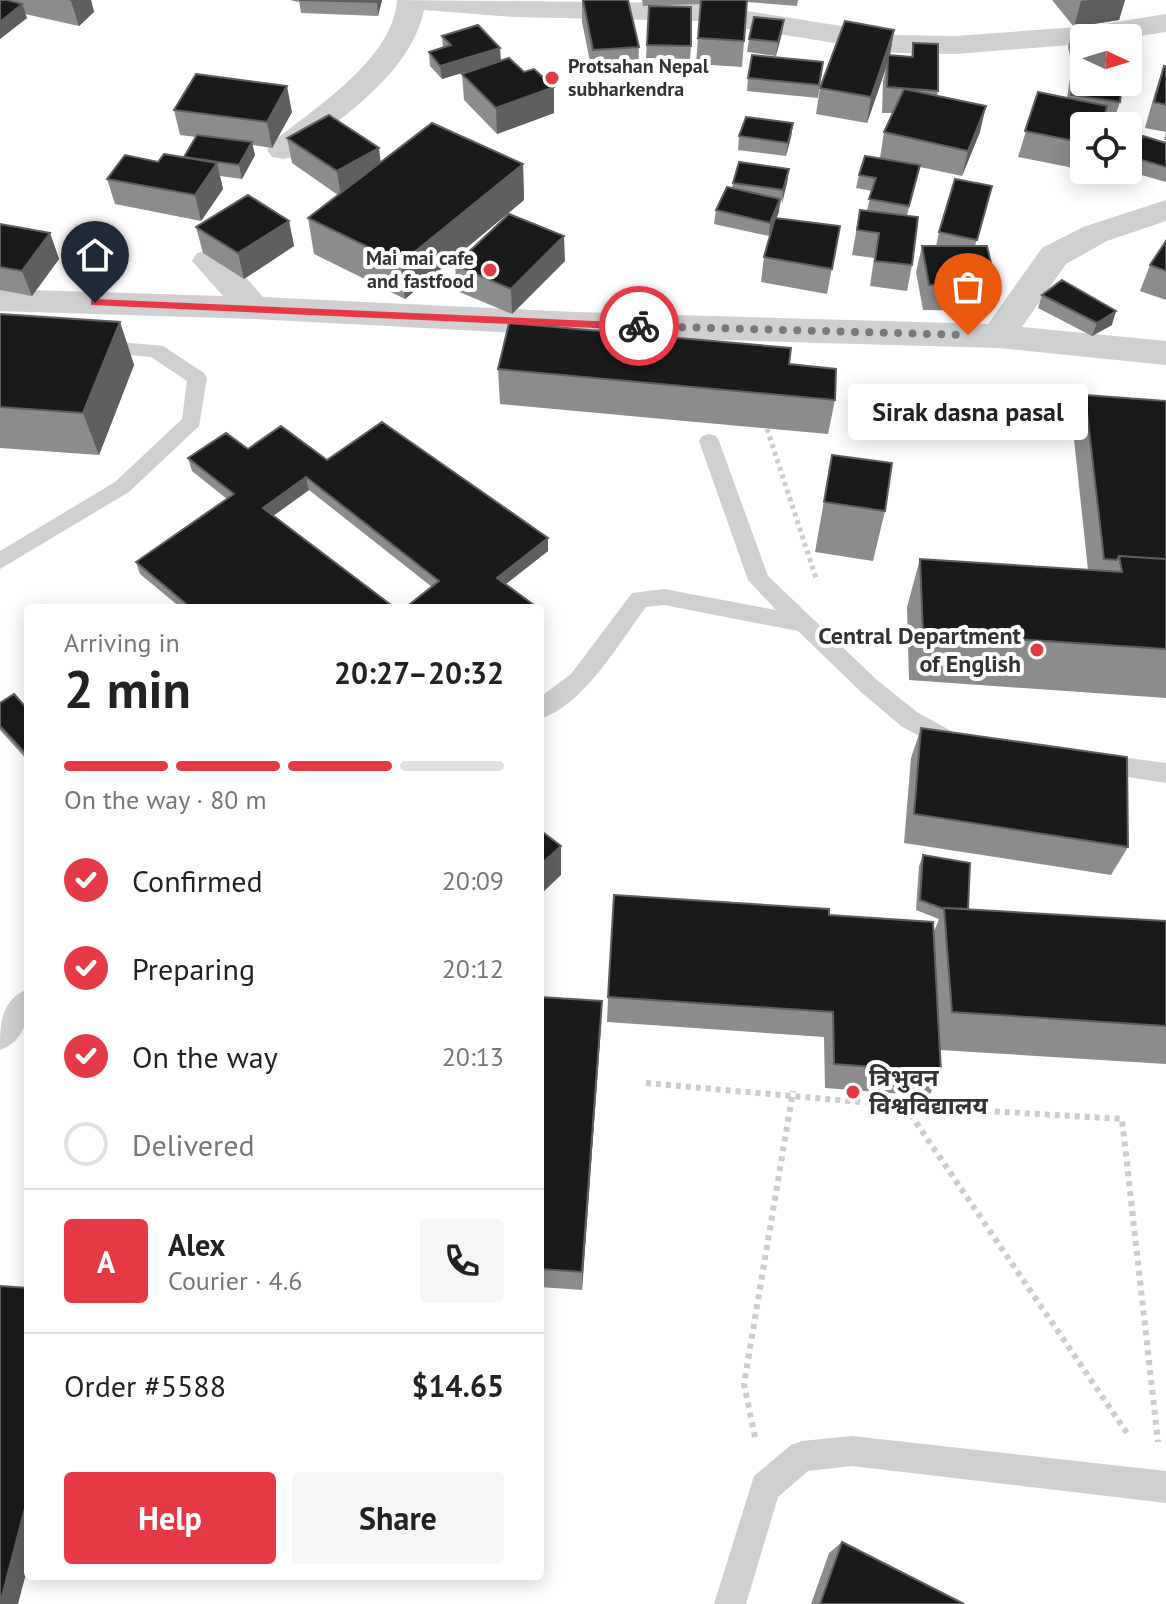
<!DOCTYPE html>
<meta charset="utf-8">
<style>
:root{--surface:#fff;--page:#f6f6f6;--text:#222;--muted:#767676;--line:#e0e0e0;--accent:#e63946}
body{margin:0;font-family:"PT Sans","Noto Sans Devanagari",sans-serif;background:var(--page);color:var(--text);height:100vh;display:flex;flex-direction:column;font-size:30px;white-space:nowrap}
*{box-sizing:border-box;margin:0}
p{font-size:26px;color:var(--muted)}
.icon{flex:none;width:44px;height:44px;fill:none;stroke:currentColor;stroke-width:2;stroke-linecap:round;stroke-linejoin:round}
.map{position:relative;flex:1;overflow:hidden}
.drawer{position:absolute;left:24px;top:604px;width:520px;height:976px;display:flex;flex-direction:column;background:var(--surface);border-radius:8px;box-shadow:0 4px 20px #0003}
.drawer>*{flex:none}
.needle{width:52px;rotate:94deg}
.controls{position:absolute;left:1070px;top:24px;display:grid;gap:16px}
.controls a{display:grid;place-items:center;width:72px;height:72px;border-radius:8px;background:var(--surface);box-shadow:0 4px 20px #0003;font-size:40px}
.pin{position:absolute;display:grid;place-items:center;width:68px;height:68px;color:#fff;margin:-82px -34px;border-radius:50% 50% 50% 0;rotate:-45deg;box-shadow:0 0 8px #0007}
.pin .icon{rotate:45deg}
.courier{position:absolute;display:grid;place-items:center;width:80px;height:80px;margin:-40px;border:6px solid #e63946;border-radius:50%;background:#fff;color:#222;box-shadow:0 2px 10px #0007}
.bubble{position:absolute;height:56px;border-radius:8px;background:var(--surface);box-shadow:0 4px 20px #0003;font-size:26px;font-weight:700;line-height:56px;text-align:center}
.summary em{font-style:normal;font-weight:700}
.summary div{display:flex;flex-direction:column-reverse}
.summary{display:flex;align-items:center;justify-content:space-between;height:136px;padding:0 40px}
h1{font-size:52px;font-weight:700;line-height:60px}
.bar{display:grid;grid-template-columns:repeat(4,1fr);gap:12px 8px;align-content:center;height:96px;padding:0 40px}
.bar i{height:10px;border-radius:6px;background:var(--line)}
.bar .on{background:var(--accent)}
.bar p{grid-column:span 4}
.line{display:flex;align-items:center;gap:20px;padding:0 40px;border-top:2px solid var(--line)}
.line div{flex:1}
.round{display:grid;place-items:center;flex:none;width:84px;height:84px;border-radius:8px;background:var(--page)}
ol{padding:0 40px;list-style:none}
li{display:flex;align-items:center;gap:24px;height:88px}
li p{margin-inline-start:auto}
li .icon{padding:8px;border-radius:50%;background:var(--accent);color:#fff;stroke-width:4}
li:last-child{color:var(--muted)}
li i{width:44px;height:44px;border:4px solid var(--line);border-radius:50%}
.cta{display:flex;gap:16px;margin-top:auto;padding:16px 40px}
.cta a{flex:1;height:92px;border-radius:8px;background:var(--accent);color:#fff;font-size:32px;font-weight:700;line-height:92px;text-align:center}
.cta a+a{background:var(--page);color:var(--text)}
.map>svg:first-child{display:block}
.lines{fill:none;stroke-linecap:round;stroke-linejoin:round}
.path-far1{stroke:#cdcdcd;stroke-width:5;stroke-dasharray:4 4;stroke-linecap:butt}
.path{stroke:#cdcdcd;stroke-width:6;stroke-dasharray:5 5;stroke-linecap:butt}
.service{fill:#d0d0d0;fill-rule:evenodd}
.minor{fill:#d0d0d0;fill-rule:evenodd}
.wall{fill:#8c8c8c}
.shaded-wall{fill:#5f5f5f}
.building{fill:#1a1a1a;stroke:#5f5f5f;stroke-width:2}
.route{fill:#e63946}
.done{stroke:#7a7a7a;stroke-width:8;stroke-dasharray:0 14.4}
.poi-dot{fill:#e63946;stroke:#fff;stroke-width:3}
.labels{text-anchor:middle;stroke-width:8;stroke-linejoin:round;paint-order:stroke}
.far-poi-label{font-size:20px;font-weight:bold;fill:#333;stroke:#fff;text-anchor:start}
.poi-label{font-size:24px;font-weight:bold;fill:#333;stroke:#fff;text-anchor:end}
</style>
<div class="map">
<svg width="1166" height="1604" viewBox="0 0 1166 1604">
<rect width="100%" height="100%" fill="#fff"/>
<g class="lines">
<path class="path-far1" d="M767 429 816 578"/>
<path class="path" d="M646 1083 905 1106 1129 1436
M905 1106 1122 1119 1158 1442
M755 1437 744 1384 793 1091"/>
<path class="service" d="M98 340 163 346 204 373 207 378 199 426 129 492 0 569V551L115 482 182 419 187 381 151 357 91 351 88 346Z
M709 434 716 436 719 441 768 576 877 680 917 712 962 737 966 744 962 751 954 754 946 751 901 726 861 692 798 631 664 605 646 607C619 643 584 705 540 719V697L571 674 632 593 664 589 776 610 748 580 699 441 702 436Z
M1097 754 1166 763V783L1089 771 1085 764 1089 757Z
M28 989C28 1014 28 1040 0 1050 0 1025 0 1000 28 989Z
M852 1436 1166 1471V1503L852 1466 808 1471 778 1497 746 1604H714L754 1476 791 1445 802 1441Z"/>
<path class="minor" d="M397 0 698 3 896 35 955 36 1092 26 1166 14V32L1127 38H1084V44L955 54 896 53 698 21 514 17 424 10C410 75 342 116 294 157L283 159 272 157 267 150 272 143C315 107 393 60 397 0Z
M1166 200V221L1107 241 1066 264 1022 327 1166 341V365L998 348 575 336 254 319 0 311V289L223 296 192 261 197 253C226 246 245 278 263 297L575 312 988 324 1042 248 1083 227Z"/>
</g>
<path class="wall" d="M0 0 13 2 12 0H91L94 12 79 26 25 14 27 18 0 39Z
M290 0H382L378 16 301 13 299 1 298 2Z
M582 0H628L639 47 638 73 593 76 582 22Z
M642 0H701V4L643 6Z
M701 0H798L797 6 747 2 742 67 696 64Z
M1052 0H1125L1119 20 1074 27Z
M649 6 691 46 690 59 646 58Z
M784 20 782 33 776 56 747 52 749 39Z
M894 30 890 55 911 57 913 43 938 91 937 96 980 132 962 176 920 167 907 215 912 265 907 291 870 286 874 258 852 255 860 210H867L872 191 856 188 859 175 880 158 884 132 893 113H882L883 81 886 68 867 123 816 114 820 88Z
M1072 34 1131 36 1136 60 1132 73H1128V38H1084V82H1122L1120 102 1112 126H1084V170L1018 157 1038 92 1067 98 1072 65 1068 47Z
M442 36 501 61 554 87V113L497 134 464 100 462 74 495 63 442 79 430 66 429 52 443 48Z
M823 62 818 98 747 91 748 78Z
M1164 66 1166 67V141L1164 140 1166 132 1145 128 1155 92Z
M174 110 292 112 272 148 252 145 255 155 242 179 220 176 223 189 201 221 115 204 107 179 158 162 184 157 196 137 180 135Z
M793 123 791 137 786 156 738 150 739 136Z
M287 138 381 163 523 164 524 200 405 299 314 254 308 218 338 195 292 163Z
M1166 143V182L1127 171 1128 170 1131 157Z
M789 169 787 183 776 218 840 226 827 294 761 282 764 257 774 224 769 236 714 224 716 210 732 188 733 183Z
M992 186 975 246 996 285 989 311 923 310 916 272 922 246H936L939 232Z
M289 221 294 246 244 279 203 253 196 227Z
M0 224 50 233 59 259 32 296 0 290Z
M1166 241V300L1140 291 1150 265Z
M565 261 512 314 457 291 455 265Z
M1042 295 1112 325 1092 336 1038 308Z
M0 314 120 322 134 365 99 455 0 448Z
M789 364 835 400 828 434 500 404 498 369Z
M1085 395 1166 401V698L909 680 907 607 920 559 1088 570 1073 430Z
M248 449 327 460 548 551 506 584 432 587 309 490 273 516 395 608H181L140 574 136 562 227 499 192 471 188 458Z
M832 455 885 511 873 561 815 552Z
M0 703 28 710V761L0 730Z
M921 728 1128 847 1111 875 904 843 911 758Z
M923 855 968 909 1166 1026V1064L940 1050 941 1072 929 1096 825 1088 824 1037 607 1022 608 997 829 915 933 934 939 919 916 910 919 866Z
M540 997 602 1001 601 1026 582 1290 540 1287Z
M842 1542 964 1604H811L829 1553Z"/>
<path class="shaded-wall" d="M68 0H91L94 12 79 26 71 1Z
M377 0H382L378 16 377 2Z
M1090 0H1125L1119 20 1074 27 1081 1Z
M22 4 27 18 0 39V22Z
M784 20 782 33 776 56 778 42Z
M894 30 890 55H888L886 68 867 123 871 97Z
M500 48 501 61 442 79 440 66Z
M287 86 292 112 272 148 267 122Z
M554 87V113L497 134 496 108Z
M986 106 980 132 962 176 968 151Z
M793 123 791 137 786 156 788 143Z
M252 142 255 155 242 179 239 165Z
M379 148 382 174 341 197 337 171Z
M217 163 223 189 201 221 195 195Z
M523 164 524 200 405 299 401 263Z
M789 169 787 183 782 204 783 190Z
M780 199 779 212 769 236 770 223Z
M289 221 294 246 244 279 238 253Z
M50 233 59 259 32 296 22 271Z
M564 236 565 261 512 314 511 289Z
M1116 311 1112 325 1092 336 1097 323Z
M120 322 134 365 99 455 83 413Z
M306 477 309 490 266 521 263 508Z
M548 538V551L498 590 497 578Z
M561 846V875L540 895V865Z
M602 1001 601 1026 582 1290V1272Z
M28 1496V1566L18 1604H0Z"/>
<path class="building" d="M0 0H7L22 4 0 22Z
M299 0H377V2Z
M583 0H628L639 47 593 50Z
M701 0H747L744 41 698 38Z
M649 6 691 7V46L647 45Z
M754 17 784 20 778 42 749 39Z
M845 21 894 30 871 97 820 88Z
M478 25 500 48 440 66 429 52 451 45 442 36Z
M1072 34 1131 36 1136 60H1128V38H1084V47L1078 46 1076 52Z
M913 43 938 44V91L887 87 888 55 913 57Z
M1078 46 1084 47V82H1122L1120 102 1071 95Z
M752 55 823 62 819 85 748 78Z
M509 58 524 72 534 69 554 87 496 108 462 74Z
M1164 66 1166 67V105L1154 102Z
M196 74 287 86 267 122 174 110Z
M904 89 986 106 968 151 884 132Z
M1038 92 1107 106 1102 126H1084V143L1025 131Z
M329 115 379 148 337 171 287 138Z
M746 117 793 123 788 143 739 136Z
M432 123 523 164 401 263 308 218Z
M197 135 252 142 239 165 184 157Z
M1143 136 1166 143V167L1131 157Z
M164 154 217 163 195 195 107 179 125 155 158 162Z
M865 156 920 165 909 206 869 199 876 178 859 175Z
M739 162 789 169 783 190 733 183Z
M955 179 992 186 977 240 939 232Z
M727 187 780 199 770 223 716 210Z
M248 195 289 221 238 253 196 227Z
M860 210 918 217 912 265 875 261 879 233 857 230Z
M509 214 564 236 511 289 455 265Z
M775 218 840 226 832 269 764 257Z
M0 224 50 233 22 271 0 267Z
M1166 241V271L1150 265Z
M922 246H987L996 285H929Z
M1062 280 1116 311 1097 323 1042 295Z
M0 314 120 322 83 413 0 407Z
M509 323 791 348 789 364 836 369 835 400 498 369Z
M1085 395 1166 401V559L1119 556 1117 560 1104 559Z
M382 422 548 538 497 578 538 608H405L439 581 306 477 263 508 395 608H191L136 562 234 494 188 458 226 433 248 449 281 426 327 460Z
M832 455 892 463 885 511 824 502Z
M1119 556 1166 559V649L923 633 920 559 1122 572Z
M14 694 28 710V756L0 726V703Z
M921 728 1127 757 1128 847 914 814Z
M540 830 561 846 540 865Z
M923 855 970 863 968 909 944 908V909L920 900Z
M614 895 829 909V915L933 922 941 1072 834 1064 833 1012 608 997Z
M944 908 1166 921V1026L952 1012Z
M540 997 602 1001 582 1272 540 1269Z
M0 1286 28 1288V1496L0 1604Z
M842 1542 964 1604H820Z"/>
<path class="route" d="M95 299 639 323 645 326 639 330 91 305V300Z"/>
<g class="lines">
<path class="done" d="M639 326 968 335"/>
</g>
<g class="poi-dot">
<circle cx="552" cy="78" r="8"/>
<circle cx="490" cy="270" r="8"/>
<circle cx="1037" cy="650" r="8"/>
<circle cx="853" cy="1092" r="8"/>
</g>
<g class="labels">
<g class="far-poi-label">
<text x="568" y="73">Protsahan Nepal<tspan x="568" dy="23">subharkendra</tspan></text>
<text x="474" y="265" text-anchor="end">Mai mai cafe<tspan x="474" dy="23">and fastfood</tspan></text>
</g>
<g class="poi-label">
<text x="1021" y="644">Central Department<tspan x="1021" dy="28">of English</tspan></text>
<text x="869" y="1086" text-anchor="start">त्रिभुवन<tspan x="869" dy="28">विश्वविद्यालय</tspan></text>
</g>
</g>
</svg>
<div class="controls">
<a><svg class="needle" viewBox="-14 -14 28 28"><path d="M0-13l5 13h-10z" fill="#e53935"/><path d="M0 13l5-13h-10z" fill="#767676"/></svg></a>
<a><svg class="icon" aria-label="locate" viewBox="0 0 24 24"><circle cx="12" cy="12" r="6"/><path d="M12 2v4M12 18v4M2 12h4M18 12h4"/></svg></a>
</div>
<div class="pin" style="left:968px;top:335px;background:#ea580c"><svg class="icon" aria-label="bag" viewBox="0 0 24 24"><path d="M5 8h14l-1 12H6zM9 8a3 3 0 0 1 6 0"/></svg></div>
<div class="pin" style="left:95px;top:303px;background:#1f2937"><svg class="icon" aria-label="home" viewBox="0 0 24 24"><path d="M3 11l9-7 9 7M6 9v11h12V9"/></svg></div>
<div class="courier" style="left:639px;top:326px"><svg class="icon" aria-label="bike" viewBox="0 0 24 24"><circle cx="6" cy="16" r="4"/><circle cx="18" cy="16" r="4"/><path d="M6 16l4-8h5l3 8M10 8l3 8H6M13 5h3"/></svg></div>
<div class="bubble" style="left:848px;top:384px;width:240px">Sirak dasna pasal</div>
<section class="drawer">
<div class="summary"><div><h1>2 min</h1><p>Arriving in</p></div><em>20:27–20:32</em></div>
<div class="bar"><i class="on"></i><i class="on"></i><i class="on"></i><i></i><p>On the way · 80 m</p></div>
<ol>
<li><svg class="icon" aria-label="check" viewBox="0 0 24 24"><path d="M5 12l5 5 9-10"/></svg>Confirmed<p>20:09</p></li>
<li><svg class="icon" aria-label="check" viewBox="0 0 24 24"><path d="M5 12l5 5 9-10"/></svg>Preparing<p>20:12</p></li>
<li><svg class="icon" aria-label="check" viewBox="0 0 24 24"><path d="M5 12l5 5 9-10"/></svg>On the way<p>20:13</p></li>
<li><i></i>Delivered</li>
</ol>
<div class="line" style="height:144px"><b class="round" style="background:var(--accent);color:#fff">A</b><div><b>Alex</b><p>Courier · 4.6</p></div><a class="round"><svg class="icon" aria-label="phone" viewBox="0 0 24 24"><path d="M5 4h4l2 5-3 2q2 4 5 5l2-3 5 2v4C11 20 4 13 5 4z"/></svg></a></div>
<div class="line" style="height:104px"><div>Order #5588</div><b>$14.65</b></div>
<div class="cta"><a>Help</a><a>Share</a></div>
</section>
</div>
